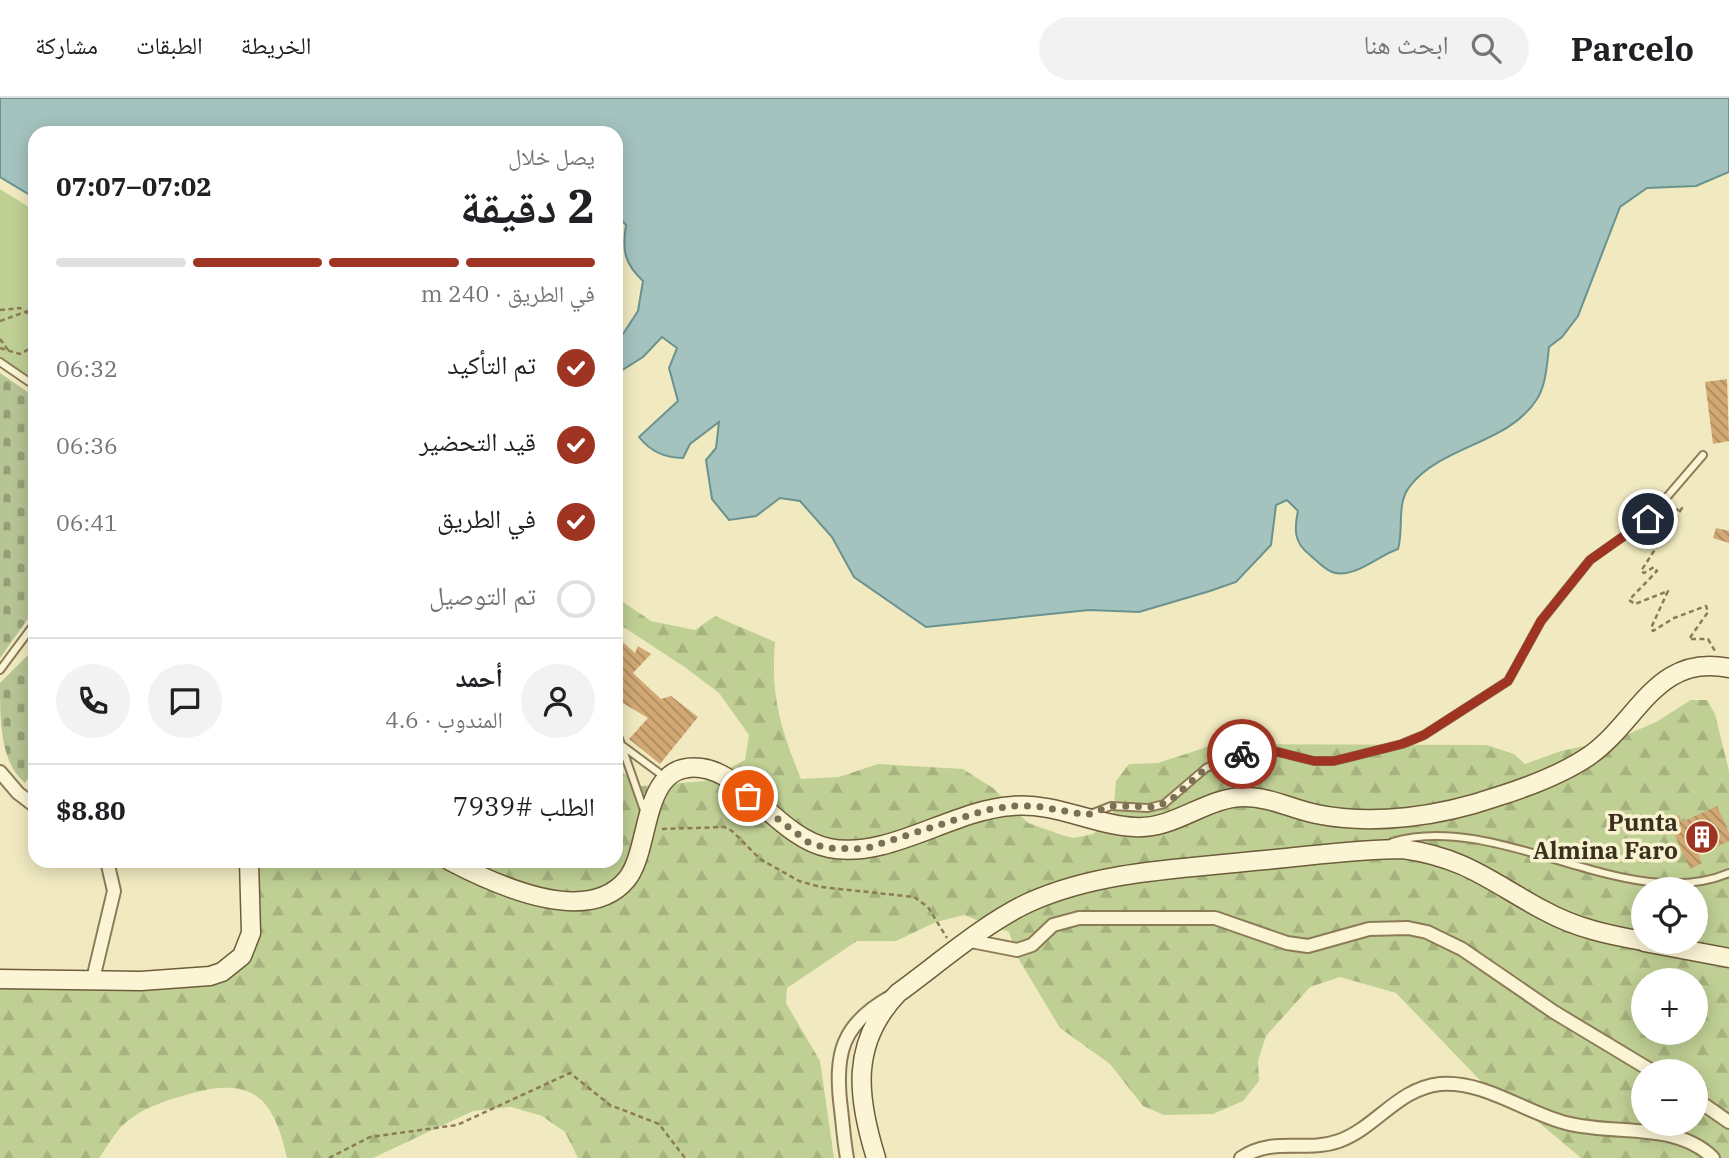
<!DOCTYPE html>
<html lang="ar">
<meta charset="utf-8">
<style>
:root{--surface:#fff;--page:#f2f2f2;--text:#202124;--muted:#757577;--line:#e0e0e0;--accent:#9f3423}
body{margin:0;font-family:"IBM Plex Serif","Noto Naskh Arabic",serif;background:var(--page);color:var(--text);direction:rtl;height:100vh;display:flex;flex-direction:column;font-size:26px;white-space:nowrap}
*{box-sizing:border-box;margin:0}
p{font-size:23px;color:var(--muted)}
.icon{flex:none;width:38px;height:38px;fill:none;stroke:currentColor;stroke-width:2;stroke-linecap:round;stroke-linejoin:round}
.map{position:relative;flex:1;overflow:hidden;direction:ltr}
.details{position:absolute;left:28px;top:28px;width:595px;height:742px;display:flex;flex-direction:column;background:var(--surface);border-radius:21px;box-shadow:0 4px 18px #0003;direction:rtl}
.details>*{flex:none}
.controls{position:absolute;left:1631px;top:779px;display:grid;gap:14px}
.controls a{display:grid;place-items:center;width:77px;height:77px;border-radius:50%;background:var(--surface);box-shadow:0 4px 18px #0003;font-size:35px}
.pin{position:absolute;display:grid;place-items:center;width:60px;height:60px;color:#fff;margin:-30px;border:4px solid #fff;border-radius:50%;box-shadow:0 2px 7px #0007}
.courier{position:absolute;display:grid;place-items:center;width:70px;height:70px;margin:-35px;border:5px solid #9f3423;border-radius:50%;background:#fff;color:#222;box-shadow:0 2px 9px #0007}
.headline em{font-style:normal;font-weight:700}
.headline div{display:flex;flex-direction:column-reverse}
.headline{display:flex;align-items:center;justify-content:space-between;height:119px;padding:0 28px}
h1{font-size:46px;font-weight:700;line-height:52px}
.bar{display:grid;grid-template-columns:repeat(4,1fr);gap:10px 7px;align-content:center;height:84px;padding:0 28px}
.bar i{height:9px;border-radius:5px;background:var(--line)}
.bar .current{background:var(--accent)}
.bar p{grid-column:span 4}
.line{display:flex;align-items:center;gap:18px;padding:0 28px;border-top:2px solid var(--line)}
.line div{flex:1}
.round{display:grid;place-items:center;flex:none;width:74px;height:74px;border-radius:37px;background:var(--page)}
ol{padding:0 28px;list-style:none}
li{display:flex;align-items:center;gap:21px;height:77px}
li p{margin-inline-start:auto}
li .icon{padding:7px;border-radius:50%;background:var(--accent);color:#fff;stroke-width:4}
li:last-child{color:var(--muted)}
li i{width:38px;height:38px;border:4px solid var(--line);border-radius:50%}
header{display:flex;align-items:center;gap:42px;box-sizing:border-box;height:98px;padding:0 35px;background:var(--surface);border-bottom:2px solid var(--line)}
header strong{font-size:33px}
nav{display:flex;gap:38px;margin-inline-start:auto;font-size:24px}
.search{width:490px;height:63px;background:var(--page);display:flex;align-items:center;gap:18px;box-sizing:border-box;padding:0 24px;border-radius:38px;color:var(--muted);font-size:26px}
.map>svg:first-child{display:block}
.forest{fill:url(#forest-firs);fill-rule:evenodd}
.cemetery{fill:url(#cemetery-stones)}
.park{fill:#c0d094}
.water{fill:#a4c3bf;stroke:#6a928e;stroke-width:2}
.building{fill:url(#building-back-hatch)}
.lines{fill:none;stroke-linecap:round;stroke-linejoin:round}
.service-casing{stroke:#8c7b57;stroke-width:10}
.minor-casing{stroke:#8c7b57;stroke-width:16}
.secondary-casing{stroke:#6e5c3a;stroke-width:21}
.path{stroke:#8c7b57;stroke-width:2.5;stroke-dasharray:5 3.5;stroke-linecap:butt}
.service{stroke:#fbf5d5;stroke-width:6}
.minor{stroke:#fbf5d5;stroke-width:12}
.secondary{stroke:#fbf5d5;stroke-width:18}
.done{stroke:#7b7056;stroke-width:7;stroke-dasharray:0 12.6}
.route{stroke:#9f3423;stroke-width:9}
.labels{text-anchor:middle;stroke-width:7;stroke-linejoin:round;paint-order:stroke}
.poi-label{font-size:24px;font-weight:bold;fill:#3b2f1d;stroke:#f8f2d1;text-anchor:end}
</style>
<header>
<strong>Parcelo</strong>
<div class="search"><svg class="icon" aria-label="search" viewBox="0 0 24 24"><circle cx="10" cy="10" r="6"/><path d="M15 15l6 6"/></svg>ابحث هنا</div>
<nav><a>الخريطة</a><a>الطبقات</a><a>مشاركة</a></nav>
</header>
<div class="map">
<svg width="1729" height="1060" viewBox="0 0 1729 1060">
<defs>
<pattern id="forest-firs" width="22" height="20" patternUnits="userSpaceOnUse" patternTransform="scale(1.75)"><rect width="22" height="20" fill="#c0d094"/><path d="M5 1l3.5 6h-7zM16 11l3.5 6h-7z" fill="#a6b37f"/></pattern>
<pattern id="cemetery-stones" width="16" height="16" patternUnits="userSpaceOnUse" patternTransform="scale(1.75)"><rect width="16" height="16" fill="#b7c494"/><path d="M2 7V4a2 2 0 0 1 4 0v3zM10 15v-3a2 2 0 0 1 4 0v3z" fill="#96a078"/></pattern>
<pattern id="building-back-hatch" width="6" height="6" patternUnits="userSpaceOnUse" patternTransform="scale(1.75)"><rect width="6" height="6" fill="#d2a974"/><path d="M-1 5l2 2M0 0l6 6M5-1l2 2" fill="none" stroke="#ac8a5f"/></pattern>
</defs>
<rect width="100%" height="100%" fill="#f1eac1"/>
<path class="forest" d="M623 504 651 523 695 532 715 518 775 544C770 597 781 632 801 681L839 679 878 666 963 671 993 690 1028 725 1062 737 1073 740 1093 736 1113 719 1116 683 1129 666 1158 665 1216 646 1487 647 1514 656 1525 666 1561 653 1617 641 1656 624 1691 602H1707L1715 616 1729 673V1060H1581L1537 1023 1501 1004 1396 895 1340 879 1310 889 1266 938 1258 963 1259 983 1243 1003 1213 1016 1164 1017 1143 1008 1110 966 1060 930 1018 860 1009 834 964 817 936 824 896 843H857L787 890 786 905 820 963 834 1060H578L565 1034 542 1018 511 1009 473 1013 373 1060H287C272 990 245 978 179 999 158 1005 137 1013 121 1029 113 1038 106 1050 99 1060H0V886L200 880 252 854 260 831 256 763H616V670L641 688 705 683 745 662 749 637 719 595 686 570 619 526ZM1643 791H1696V844H1643ZM1643 882H1696V934H1643ZM1643 973H1696V1026H1643Z"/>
<path class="cemetery" d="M0 275 35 299V511L0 560Z
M35 550V669L25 685C0 665 0 620 0 585Z"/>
<path class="park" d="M0 91 35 113V284L7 264 0 262Z"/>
<path class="water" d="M0 0H1729V74L1696 88 1647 90 1620 109 1578 218 1562 239 1549 249C1547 266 1546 287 1537 301 1509 346 1442 347 1410 388 1396 405 1404 431 1398 451 1379 457 1353 482 1332 474 1324 471 1317 463 1310 457 1294 445 1294 432 1298 413L1287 402 1276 407 1271 447 1236 484 1210 493 1139 514 1089 512 926 529 854 479 832 439 800 403 780 400 756 418 729 422 712 401 706 362 716 350 719 324 690 346 683 360C666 360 650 353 639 339L678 303 669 270 677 250 662 239 643 259 616 276 621 239 638 213 643 183C624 165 622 152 626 127L616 116V35H35V100L0 79Z"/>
<path class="building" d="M1727 281 1729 343 1713 346 1705 284Z
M1716 430 1729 433V445L1713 440Z
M616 538 635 555 638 548 651 556 633 575 661 601 671 598 698 619 660 666 629 641 648 620 616 601V572L622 564 616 559Z
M1717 708 1729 735V743L1699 757 1702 765 1690 771 1668 722 1679 717 1682 724Z"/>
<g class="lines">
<g class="service-casing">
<path id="service" d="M0 264 35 288
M0 572 35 525
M616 632 645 715
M616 643 666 680
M1088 717 1111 708 1148 710 1164 706 1206 670 1243 655 1274 653 1314 663H1334L1402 646 1424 637 1508 583 1541 523 1590 462 1648 421 1703 357
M1392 744C1499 712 1628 818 1729 775"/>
</g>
<g class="minor-casing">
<path id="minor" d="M0 674 18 695 35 708
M971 843 1017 852 1032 847 1053 827 1079 820H1215L1287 845 1308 848 1369 831 1408 830 1427 834 1462 851 1554 914 1652 973
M93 881 114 793 107 763
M1696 1001 1729 1024
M847 1060C844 1044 843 1028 841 1011 834 956 841 926 892 898
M1241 1060C1273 1038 1305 1055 1339 1043 1377 1029 1397 991 1440 986 1483 982 1526 1015 1566 1025 1615 1038 1676 1023 1713 1060"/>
</g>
<g class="secondary-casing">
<path id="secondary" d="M450 763C494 786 587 830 627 781 652 750 640 662 701 670 745 675 779 740 829 750 888 762 952 712 1012 708 1055 704 1093 727 1134 729 1175 732 1205 699 1245 699 1270 699 1292 711 1316 716 1374 728 1441 718 1496 699 1528 689 1561 677 1589 658 1639 623 1656 555 1729 570
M1644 844 1729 860
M0 881 141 883 210 878 222 874 242 858 251 835 249 763
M876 1060C857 999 850 945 898 895 938 866 986 824 1030 804 1099 773 1180 771 1254 763 1304 759 1354 751 1403 751 1467 760 1492 785 1545 813 1576 830 1609 837 1643 843"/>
</g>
<path class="path" d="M0 212 20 210 35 220
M0 223 28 213
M0 241 8 252
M0 250 20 256 35 248
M1666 416 1682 410 1641 473 1644 475 1654 469 1657 473 1629 502 1635 506 1668 493 1651 530 1653 533 1674 520 1706 508 1708 514 1689 541H1708L1715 553
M662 731 724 729 732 733 760 761 799 783 821 789 914 799 928 809 947 840
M329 1060 370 1039 457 1027 570 975 610 1007 659 1026 685 1060"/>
<use href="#service" class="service"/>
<use href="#minor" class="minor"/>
<use href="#secondary" class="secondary"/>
</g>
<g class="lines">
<path class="done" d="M748 698 808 744 826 750 864 751 986 712 1011 708H1036L1087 717 1111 708 1156 709 1171 702 1206 670 1242 656"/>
<path class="route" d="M1242 656 1274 653 1314 663H1334L1402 646 1424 637 1508 583 1541 523 1590 462 1648 421"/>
</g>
<defs>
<g id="building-disc" transform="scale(1.75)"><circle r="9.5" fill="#9f3423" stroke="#f8f2d1"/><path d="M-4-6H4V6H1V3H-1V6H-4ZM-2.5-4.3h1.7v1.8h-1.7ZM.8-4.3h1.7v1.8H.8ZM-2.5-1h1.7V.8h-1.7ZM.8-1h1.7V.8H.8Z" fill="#fff"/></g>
</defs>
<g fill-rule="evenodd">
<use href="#building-disc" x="1702" y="739"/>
</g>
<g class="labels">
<g class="poi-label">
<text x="1678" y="733">Punta<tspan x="1678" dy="28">Almina Faro</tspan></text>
</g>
</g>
</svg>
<div class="controls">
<a><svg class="icon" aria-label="locate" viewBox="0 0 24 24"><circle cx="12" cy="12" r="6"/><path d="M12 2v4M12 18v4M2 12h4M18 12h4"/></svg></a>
<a>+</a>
<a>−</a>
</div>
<div class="pin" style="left:748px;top:698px;background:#ea580c"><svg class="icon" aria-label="bag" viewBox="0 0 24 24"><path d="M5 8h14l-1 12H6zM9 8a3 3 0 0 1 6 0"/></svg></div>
<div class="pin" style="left:1648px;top:421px;background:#1f2937"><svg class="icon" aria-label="home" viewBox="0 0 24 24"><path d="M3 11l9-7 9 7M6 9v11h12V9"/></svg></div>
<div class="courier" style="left:1242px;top:656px"><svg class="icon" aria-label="bike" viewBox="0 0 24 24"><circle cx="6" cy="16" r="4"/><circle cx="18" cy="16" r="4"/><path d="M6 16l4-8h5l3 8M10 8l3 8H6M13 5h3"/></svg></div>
<section class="details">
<div class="headline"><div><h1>2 دقيقة</h1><p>يصل خلال</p></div><em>07:02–07:07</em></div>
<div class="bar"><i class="current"></i><i class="current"></i><i class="current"></i><i></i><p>في الطريق · 240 m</p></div>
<ol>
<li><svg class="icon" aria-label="check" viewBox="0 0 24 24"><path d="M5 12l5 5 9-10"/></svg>تم التأكيد<p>06:32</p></li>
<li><svg class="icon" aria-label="check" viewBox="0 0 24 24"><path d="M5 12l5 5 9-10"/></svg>قيد التحضير<p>06:36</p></li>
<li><svg class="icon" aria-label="check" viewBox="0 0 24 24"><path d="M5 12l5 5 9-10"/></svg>في الطريق<p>06:41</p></li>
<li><i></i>تم التوصيل</li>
</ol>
<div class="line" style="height:126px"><a class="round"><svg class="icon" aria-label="person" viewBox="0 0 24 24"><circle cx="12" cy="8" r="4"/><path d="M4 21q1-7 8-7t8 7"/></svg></a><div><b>أحمد</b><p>المندوب · 4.6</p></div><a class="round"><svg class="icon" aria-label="chat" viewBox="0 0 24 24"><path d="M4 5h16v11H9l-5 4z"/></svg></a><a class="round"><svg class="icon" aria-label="phone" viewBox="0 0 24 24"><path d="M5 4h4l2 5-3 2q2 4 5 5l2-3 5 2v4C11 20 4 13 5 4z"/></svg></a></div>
<div class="line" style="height:91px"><div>الطلب #7939</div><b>$8.80</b></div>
</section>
</div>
